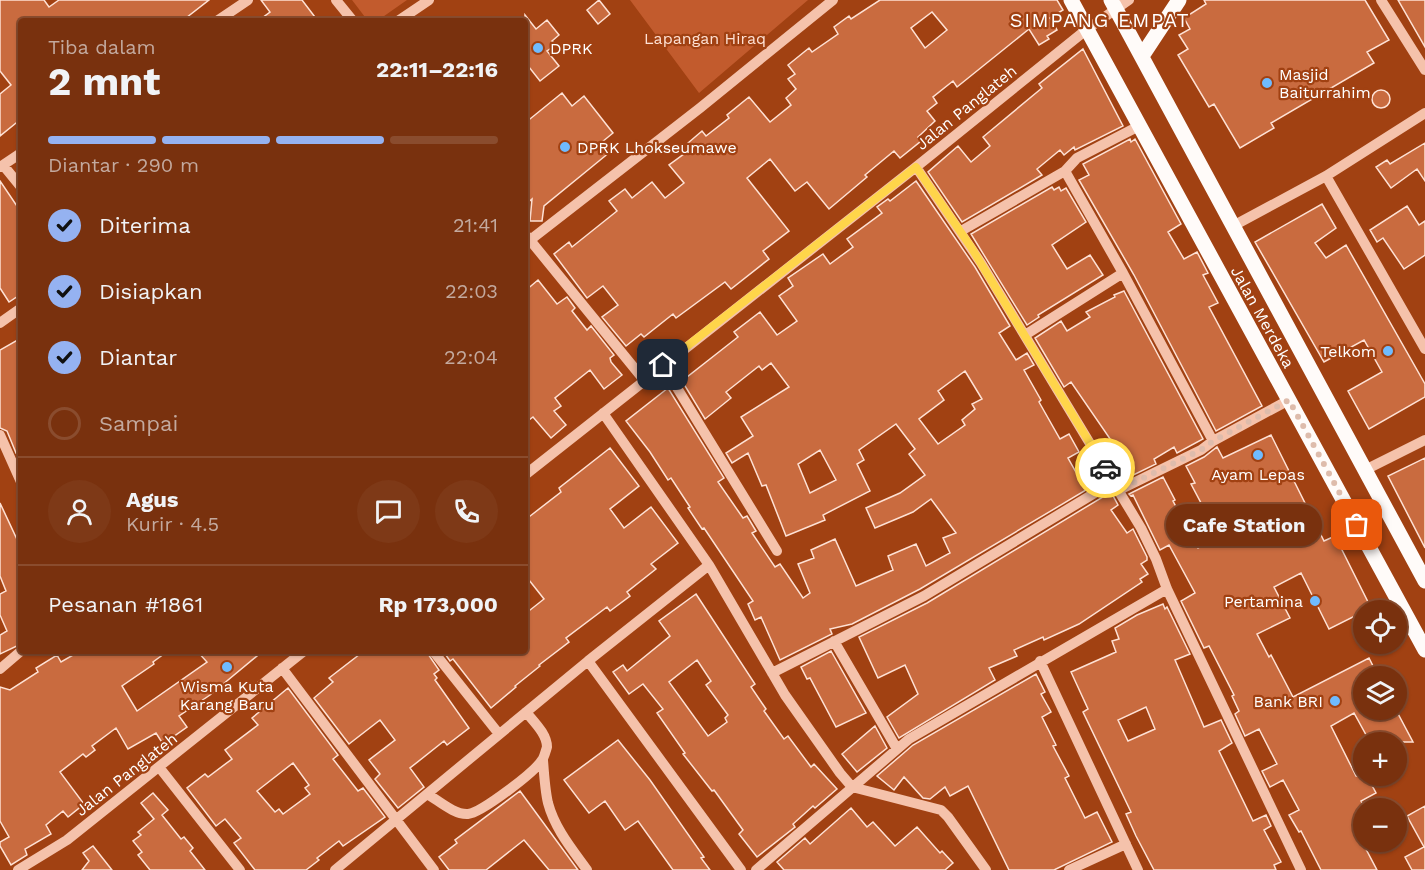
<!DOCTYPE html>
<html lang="id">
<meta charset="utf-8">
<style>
:root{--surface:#79310e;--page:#7e3917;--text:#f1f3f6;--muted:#c3a99e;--line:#8a4c2e;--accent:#95b2f1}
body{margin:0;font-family:"Work Sans",sans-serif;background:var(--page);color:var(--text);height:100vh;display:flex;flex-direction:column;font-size:22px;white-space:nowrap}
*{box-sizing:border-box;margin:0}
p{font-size:20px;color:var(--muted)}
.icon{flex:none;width:33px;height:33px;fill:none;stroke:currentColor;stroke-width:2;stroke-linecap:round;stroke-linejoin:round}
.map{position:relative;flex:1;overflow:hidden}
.side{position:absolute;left:18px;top:18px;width:510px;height:636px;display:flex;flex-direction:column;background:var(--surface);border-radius:6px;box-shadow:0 2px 4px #0004,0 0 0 2px var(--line)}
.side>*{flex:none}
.controls{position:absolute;left:1353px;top:600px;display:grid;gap:12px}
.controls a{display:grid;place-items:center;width:54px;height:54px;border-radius:50%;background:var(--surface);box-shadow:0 2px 4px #0004,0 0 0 2px var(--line);font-size:30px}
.pin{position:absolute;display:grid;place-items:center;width:51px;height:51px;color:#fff;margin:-26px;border-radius:12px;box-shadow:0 3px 9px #0006}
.courier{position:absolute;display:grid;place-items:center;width:60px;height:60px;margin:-30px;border:4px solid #ffd54a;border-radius:50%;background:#fff;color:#222;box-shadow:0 2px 8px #0007}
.bubble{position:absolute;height:42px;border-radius:21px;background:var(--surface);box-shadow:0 2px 4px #0004,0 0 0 2px var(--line);font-size:20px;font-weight:700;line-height:42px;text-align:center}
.headline em{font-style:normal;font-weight:700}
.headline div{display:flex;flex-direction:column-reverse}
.headline{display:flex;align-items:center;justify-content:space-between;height:102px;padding:0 30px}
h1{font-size:39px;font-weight:700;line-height:45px}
.bar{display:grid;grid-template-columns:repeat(4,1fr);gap:9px 6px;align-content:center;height:72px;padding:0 30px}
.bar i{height:8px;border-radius:4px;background:var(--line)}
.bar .selected{background:var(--accent)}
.bar p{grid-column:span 4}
.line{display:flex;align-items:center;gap:15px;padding:0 30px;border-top:2px solid var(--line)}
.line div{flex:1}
.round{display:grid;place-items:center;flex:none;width:63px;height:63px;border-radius:32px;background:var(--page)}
ol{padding:0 30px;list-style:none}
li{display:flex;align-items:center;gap:18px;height:66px}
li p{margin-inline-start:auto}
li .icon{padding:6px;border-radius:50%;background:var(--accent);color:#111;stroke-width:4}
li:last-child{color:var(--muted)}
li i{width:33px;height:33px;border:3px solid var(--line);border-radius:50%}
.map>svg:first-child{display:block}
.green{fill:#c25b2d}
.building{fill:#c96b3f;stroke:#fee1d4;stroke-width:1.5;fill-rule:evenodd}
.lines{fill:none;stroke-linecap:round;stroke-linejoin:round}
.minor{stroke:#f5c2ab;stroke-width:10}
.major{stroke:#fffbf9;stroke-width:15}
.done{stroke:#debcac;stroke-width:6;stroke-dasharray:0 10.8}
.route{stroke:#ffd54a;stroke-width:8}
.poi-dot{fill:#6fbbff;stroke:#a14112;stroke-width:2}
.labels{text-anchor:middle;stroke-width:4.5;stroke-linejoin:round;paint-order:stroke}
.park-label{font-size:16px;fill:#fee1d4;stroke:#a14112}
.poi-label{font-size:16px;fill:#fff;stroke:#a14112;text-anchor:start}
.street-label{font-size:16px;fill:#fff;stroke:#a14112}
.quarter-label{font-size:20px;letter-spacing:1.5px;fill:#fff;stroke:#a14112}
</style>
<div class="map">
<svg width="1425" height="870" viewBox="0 0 1425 870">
<rect width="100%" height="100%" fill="#a14112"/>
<path class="green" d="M352 0H407L377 21H368Z
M630 0H808L699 93Z"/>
<path class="building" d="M0 0H44L49 7 59 0H209L182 21H21V119L0 136V94L11 85 0 71Z
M261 0H302L318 21H258L270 12Z
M599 0 610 14 598 24 587 10Z
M880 0H1057L1063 10 1050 18 1057 30 1047 36 1049 39 1039 45 1029 29 957 87 953 81 933 97 937 103 927 111 935 121 918 137 921 141 900 158 894 151 865 175 867 177 829 209 807 182 795 191 770 159 747 178 789 231 763 251 769 259 731 289 725 282 676 318 673 314 644 337 641 334 626 346 602 317 618 305 603 286 587 298 554 254 569 242 572 247 617 211 609 201 625 189 632 198 652 182 665 198 684 183 669 165 692 148 688 143 702 131 706 136 729 118 727 115 749 97 770 122 791 105 786 98 796 89 788 79 795 74 788 65 809 48 812 52 838 34 834 27 849 16 851 19ZM932 12 947 30 925 48 911 28Z
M1204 0H1365L1389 40 1367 52 1374 63 1271 123 1274 128 1240 148 1214 104 1209 107 1178 55 1188 49 1179 35 1190 29 1184 18 1206 4Z
M1398 0H1425V47Z
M525 15 536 29 547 20 559 35 552 41 556 45 547 51 559 66 540 81 525 62Z
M1083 49 1123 126 1075 150 1074 147 1064 155 1060 150 1037 169 1042 175 962 222 928 172 958 146 971 162 990 146 983 137 1042 88 1039 84Z
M1372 99a9 9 0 1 1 18 0a9 9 0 1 1-18 0Z
M562 93 572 106 584 96 613 133 602 142 610 152 544 206 542 221H530L532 199 525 205V123Z
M1130 139 1131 142 1135 139 1181 224 1168 232 1184 259 1197 252 1208 273 1203 275 1218 303 1209 307 1262 406 1216 431 1134 275 1079 180 1089 175 1083 164Z
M1425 143V181L1417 169 1391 188 1376 167 1387 160 1390 164Z
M0 181 21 212V294L9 302 0 288Z
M916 181 975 267 1010 326 999 333 1016 360 1027 353 1034 365 1024 370 1041 400 1039 402 1060 439 1069 434 1079 452 1068 458 1086 490 920 589 852 624 830 629 832 634 780 660 761 617 755 620 748 604 753 601 704 528 702 529 688 508 690 507 671 478 668 480 650 452 626 421 668 388 724 478 718 482 743 518 747 516 756 531 752 533 775 567 780 564 803 598 810 593 798 564 814 558 811 550 835 539 856 586 893 570 888 556 916 544 926 566 950 553 943 538 956 533 931 499 913 512 875 528 866 508 900 493 925 475 909 454 915 449 896 424 859 450 864 460 857 464 870 491 823 515 825 520 786 536 766 485 762 486 748 453 732 463 726 453 753 436 741 417 789 387 771 363 762 370 759 366 726 392 731 398 705 419 682 381 738 337 734 332 760 312 777 335 797 321 779 296 793 286 788 278 823 254 830 264 853 247 847 239 882 213 877 207 888 199 890 201ZM965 371 982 399 972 404 975 409 962 420 965 425 938 444 919 419 944 400 938 391ZM820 450 836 480 810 493 798 464Z
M1052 187 1054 190 1059 187 1061 191 1066 188 1086 222 1052 245 1067 269 1090 255 1103 275 1038 315 1039 317 1027 325 971 234Z
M1322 204 1336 228 1315 243 1326 258 1346 245 1425 384V397L1369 429 1348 391 1382 372 1364 340 1324 362 1255 242Z
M1407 206 1419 225 1425 221V255L1404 269 1383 238 1377 242 1370 230Z
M538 280 557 304 567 297 575 308 572 311 587 330 591 326 614 355 610 358 611 362 622 375 604 389 590 370 555 398 561 406 554 411 566 425 551 438 533 417 525 423V291Z
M1124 291 1203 439 1177 453 1174 447 1154 459 1156 464 1121 481 1104 453 1115 446 1071 382 1064 387 1035 338 1061 321 1067 331 1090 317 1086 312 1115 297 1114 295Z
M21 338V451L16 453 7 431 0 428V350Z
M1271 435 1324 541 1335 536 1371 608 1329 629 1301 573 1274 587 1290 618 1257 634 1269 657 1271 655 1293 697 1369 658 1378 676H1364V710H1396L1413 742H1370L1354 713 1331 726 1356 776H1367L1376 793 1361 801 1364 806V829L1357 832 1377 870H1321L1301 831 1299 832 1289 815 1299 810 1283 780 1270 787 1262 771 1277 764 1259 729 1245 736 1235 714 1239 711 1232 696 1234 695 1209 646 1204 648 1181 601 1195 593 1169 545 1160 550 1133 495 1131 496 1129 494 1163 477 1175 500 1173 501 1198 548 1219 537 1191 484 1195 483 1186 466 1204 457 1217 447 1223 458Z
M610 448 639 486 610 509 624 528 651 507 678 543 651 564 656 569 627 592 630 596 610 611 607 607 566 638 569 642 539 665 540 666 515 686 516 687 491 708 453 659 450 661 443 651H525V614L544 599 525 575V520L561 492 559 488Z
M1425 458V548L1388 476Z
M1111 492 1118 505 1111 510 1127 533 1133 529 1147 557V560L1141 564 1148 574 1140 579 1142 582 1079 624 1044 640 1043 637 1014 650 1017 656 989 668 995 680 899 738 887 717 918 694 905 665 878 678 859 637 927 603Z
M0 503 21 548V644L0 654V635L7 631 0 615V594L6 591 0 576Z
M696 594 755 684 751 687 766 709 764 711 784 739 788 736 811 767 814 764 837 789 815 808 813 806 793 824 795 827 757 857 739 834 743 830 714 790 712 791 683 754 685 753 657 713 663 709 643 684 629 694 613 672 623 665 627 671 670 636 659 621ZM697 660 711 681 706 685 728 715 725 718 727 722 708 736 669 682Z
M1163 604 1165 609 1167 607 1190 654 1175 660 1204 727 1221 720 1232 743 1219 751 1253 821 1266 815 1271 826 1264 830 1281 862 1274 865 1276 870H1154L1136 836 1126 814 1131 812 1083 712 1088 709 1071 672 1116 652 1112 641 1119 639 1115 628 1137 615ZM1146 707 1155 729 1128 741 1118 720Z
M80 651H168L153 662 154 664 122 686 137 711 207 662 197 651H263L210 695 179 716 187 727 163 744 156 733 128 749 116 728 92 746 95 750 86 757 83 754 60 772 84 804 68 817 63 811 46 825 51 834 25 849 27 855 11 865 0 846V842L9 837 0 821V687L10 690 38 672 36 668 57 655 61 662Z
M364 651H426L439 670 434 674 437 678 435 680 469 728 447 745 444 741 410 768 424 787 398 808 375 779 380 774 369 760 395 740 380 720 349 744 314 698 333 682 329 678Z
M831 651 866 713 836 727 810 678 807 679 801 667Z
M1036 674 1045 692 1041 694 1051 712 1042 717 1056 745 1053 746 1069 776 1065 778 1085 818 1097 812 1112 842 1054 870H1009L968 786 950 796 945 787 930 799 923 798 904 777 894 790 877 776 913 745Z
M288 688 338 755 333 759 358 791 363 788 385 817 343 846 339 841 317 858 319 860 306 870H255L234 843 241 838 225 819 216 826 187 788 205 774 208 777 232 759 225 750 258 725 252 718ZM293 763 309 785 305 788 310 794 283 814 279 809 275 812 257 791Z
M875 726 887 748 857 772 842 754Z
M618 740 650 780 704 857 701 858 710 870H673L638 821 625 830 605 801 589 813 564 780Z
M520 791 578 870H549L524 840 486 870H449L439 857 457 843 455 840Z
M153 793 168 810 162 815 181 839 184 837 193 848 190 851 205 870H150L138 855 142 852 133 841 141 835 138 832 154 819 141 803Z
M1425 806V870H1412L1405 857 1424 847 1407 816Z
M851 808 867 827 873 822 895 846 917 827 940 853 942 851 953 863 945 870H784L777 862 805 838 810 844Z
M93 846 112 870H82L89 861 83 853Z"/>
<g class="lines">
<path class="minor" d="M336 0 353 21
M1381 0 1425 70
M217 21 248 0
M398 21 429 0
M3 165 21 187
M0 167 21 153
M916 167 981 263 1141 528 1156 559 1167 589 1301 870
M1065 171 1123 273 1213 441
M1326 176 1425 349
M1233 226 1326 176 1425 113
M961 231 1065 171 1077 158 1139 126
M525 234 644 380
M525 244 700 108 833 0
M0 323 21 308
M1025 335 1123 273
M663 365 777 551
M603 413 709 565 785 695 840 773 852 787 941 810 948 817 986 870
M0 435 21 482
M1365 470 1425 440
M525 475 916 167 1086 30 1129 0
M1119 490 1201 450 1213 441 1289 400
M834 641 897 749
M433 651 499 734
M588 661 709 565
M1040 661 1138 870
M282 668 434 870
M0 669 21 651
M772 673 924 596 1113 482
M543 760C544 774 545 790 548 803 555 829 572 849 587 870
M159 767 240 870
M427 794C438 800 454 815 468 814 481 813 535 772 542 760 544 758 546 750 547 747 547 734 534 722 526 712
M18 870 67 840 304 651
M335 870 588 661 741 870
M756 870 909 739 1167 589
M1069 870 1126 844"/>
<path class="major" d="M1071 0 1425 650
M1111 0 1425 581
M1142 56 1179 0"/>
</g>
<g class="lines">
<path class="done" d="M1105 468 1119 490 1201 450 1213 441 1289 400 1357 525"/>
<path class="route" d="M663 365 916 167 971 247 1105 468"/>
</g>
<g class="poi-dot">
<circle cx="538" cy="48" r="6"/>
<circle cx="1267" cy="83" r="6"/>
<circle cx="565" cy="147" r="6"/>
<circle cx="1388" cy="351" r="6"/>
<circle cx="1258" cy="455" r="6"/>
<circle cx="1315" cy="601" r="6"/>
<circle cx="227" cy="667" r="6"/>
<circle cx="1335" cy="701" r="6"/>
</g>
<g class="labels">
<g class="park-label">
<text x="705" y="44">Lapangan Hiraq</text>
</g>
<g class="poi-label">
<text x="550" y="54">DPRK</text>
<text x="1279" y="80">Masjid<tspan x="1279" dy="18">Baiturrahim</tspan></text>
<text x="577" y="153">DPRK Lhokseumawe</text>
<text x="1376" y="357" text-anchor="end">Telkom</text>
<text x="1258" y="480" text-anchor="middle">Ayam Lepas</text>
<text x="1303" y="607" text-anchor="end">Pertamina</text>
<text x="227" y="692" text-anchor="middle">Wisma Kuta<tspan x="227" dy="18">Karang Baru</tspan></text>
<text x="1323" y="707" text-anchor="end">Bank BRI</text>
</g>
<g class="street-label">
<text transform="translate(966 107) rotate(-39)" y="6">Jalan Panglateh</text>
<text transform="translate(1263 317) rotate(61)" y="6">Jalan Merdeka</text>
<text transform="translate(126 774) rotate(-38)" y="6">Jalan Panglateh</text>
</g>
<g class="quarter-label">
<text x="1100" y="27">SIMPANG EMPAT</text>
</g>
</g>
</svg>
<div class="controls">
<a><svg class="icon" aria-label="locate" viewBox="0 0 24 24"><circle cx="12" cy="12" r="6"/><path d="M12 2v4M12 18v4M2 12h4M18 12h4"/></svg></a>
<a><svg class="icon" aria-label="layers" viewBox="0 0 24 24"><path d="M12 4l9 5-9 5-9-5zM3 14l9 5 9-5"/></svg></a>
<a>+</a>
<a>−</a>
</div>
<div class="pin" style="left:1357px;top:525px;background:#ea580c"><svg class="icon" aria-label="bag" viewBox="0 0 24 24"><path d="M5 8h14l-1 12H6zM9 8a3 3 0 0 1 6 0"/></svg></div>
<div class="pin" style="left:663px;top:365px;background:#1f2937"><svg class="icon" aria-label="home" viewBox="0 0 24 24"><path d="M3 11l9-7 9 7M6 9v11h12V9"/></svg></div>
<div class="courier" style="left:1105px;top:468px"><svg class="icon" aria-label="car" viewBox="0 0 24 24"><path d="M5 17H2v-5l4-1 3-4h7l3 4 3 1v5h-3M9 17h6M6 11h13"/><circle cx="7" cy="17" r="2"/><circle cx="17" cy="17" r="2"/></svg></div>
<div class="bubble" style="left:1166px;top:504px;width:156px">Cafe Station</div>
<section class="side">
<div class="headline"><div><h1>2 mnt</h1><p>Tiba dalam</p></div><em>22:11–22:16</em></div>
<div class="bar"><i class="selected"></i><i class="selected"></i><i class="selected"></i><i></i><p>Diantar · 290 m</p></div>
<ol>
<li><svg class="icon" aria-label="check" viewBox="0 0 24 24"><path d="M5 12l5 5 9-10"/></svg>Diterima<p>21:41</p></li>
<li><svg class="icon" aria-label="check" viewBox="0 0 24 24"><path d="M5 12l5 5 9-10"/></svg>Disiapkan<p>22:03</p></li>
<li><svg class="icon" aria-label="check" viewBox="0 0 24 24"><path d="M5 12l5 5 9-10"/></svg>Diantar<p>22:04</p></li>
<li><i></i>Sampai</li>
</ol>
<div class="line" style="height:108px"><a class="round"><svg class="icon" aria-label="person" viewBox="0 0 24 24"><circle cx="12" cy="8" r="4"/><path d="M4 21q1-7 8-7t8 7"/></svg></a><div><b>Agus</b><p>Kurir · 4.5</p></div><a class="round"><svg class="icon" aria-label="chat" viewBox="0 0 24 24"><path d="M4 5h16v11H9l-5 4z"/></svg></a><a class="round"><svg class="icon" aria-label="phone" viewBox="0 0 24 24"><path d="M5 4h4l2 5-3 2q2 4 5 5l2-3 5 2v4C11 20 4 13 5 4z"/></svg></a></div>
<div class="line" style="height:78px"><div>Pesanan #1861</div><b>Rp 173,000</b></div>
</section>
</div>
